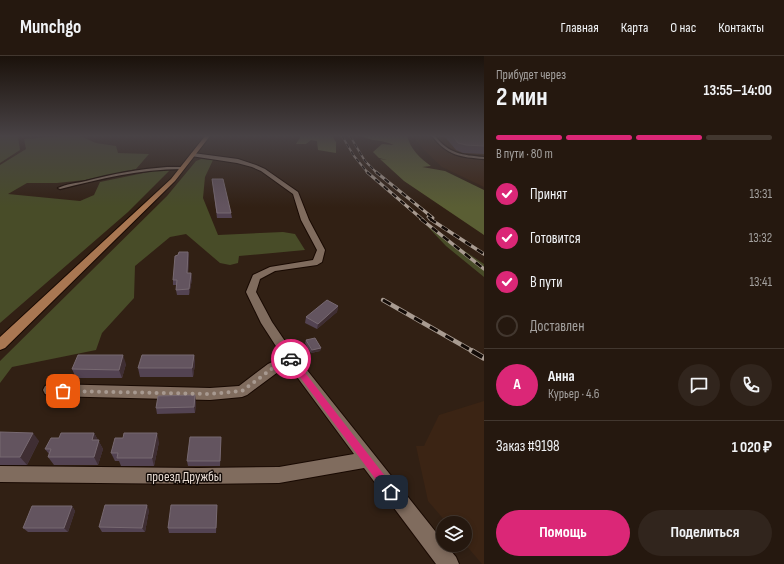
<!DOCTYPE html>
<html lang="ru">
<meta charset="utf-8">
<style>
:root{--surface:#25180f;--page:#31251d;--text:#f1f3f6;--muted:#a3a09e;--line:#42372f;--accent:#db2777}
body{margin:0;font-family:"Sofia Sans Condensed",sans-serif;background:var(--page);color:var(--text);height:100vh;display:flex;flex-direction:column;font-size:15px;white-space:nowrap}
*{box-sizing:border-box;margin:0}
p{font-size:13px;color:var(--muted)}
.icon{flex:none;width:22px;height:22px;fill:none;stroke:currentColor;stroke-width:2;stroke-linecap:round;stroke-linejoin:round}
.map{position:relative;flex:1;overflow:hidden}
.details{display:flex;flex-direction:column;background:var(--surface);width:300px}
.details>*{flex:none}
.tools{position:absolute;left:436px;top:460px;display:grid;gap:8px}
.tools a{display:grid;place-items:center;width:36px;height:36px;border-radius:50%;background:var(--surface);box-shadow:0 2px 6px #0003,0 0 0 1px var(--line);font-size:20px}
.pin{position:absolute;display:grid;place-items:center;width:34px;height:34px;color:#fff;margin:-17px;border-radius:8px;box-shadow:0 2px 6px #0006}
.courier{position:absolute;display:grid;place-items:center;width:40px;height:40px;margin:-20px;border:3px solid #db2777;border-radius:50%;background:#fff;color:#222;box-shadow:0 1px 5px #0007}
.headline em{font-style:normal;font-weight:700}
.headline div{display:flex;flex-direction:column-reverse}
.headline{display:flex;align-items:center;justify-content:space-between;height:68px;padding:0 12px}
h1{font-size:26px;font-weight:700;line-height:30px}
.bar{display:grid;grid-template-columns:repeat(4,1fr);gap:6px 4px;align-content:center;height:48px;padding:0 12px}
.bar i{height:5px;border-radius:3px;background:var(--line)}
.bar .on{background:var(--accent)}
.bar p{grid-column:span 4}
.line{display:flex;align-items:center;gap:10px;padding:0 12px;border-top:1px solid var(--line)}
.line div{flex:1}
.round{display:grid;place-items:center;flex:none;width:42px;height:42px;border-radius:21px;background:var(--page)}
ol{padding:0 12px;list-style:none}
li{display:flex;align-items:center;gap:12px;height:44px}
li p{margin-inline-start:auto}
li .icon{padding:4px;border-radius:50%;background:var(--accent);color:#fff;stroke-width:4}
li:last-child{color:var(--muted)}
li i{width:22px;height:22px;border:2px solid var(--line);border-radius:50%}
.primary-button{display:flex;gap:8px;margin-top:auto;padding:8px 12px}
.primary-button a{flex:1;height:46px;border-radius:24px;background:var(--accent);color:#fff;font-size:16px;font-weight:700;line-height:46px;text-align:center}
.primary-button a+a{background:var(--page);color:var(--text)}
header{display:flex;align-items:center;gap:24px;box-sizing:border-box;height:56px;padding:0 20px;background:var(--surface);border-bottom:1px solid var(--line)}
header strong{font-size:19px}
nav{display:flex;gap:22px;margin-inline-start:auto;font-size:14px}
main{display:flex;flex:1;min-height:0}
.map>svg:first-child{display:block}
.built{fill:#3b2414}
.green{fill:#484c28}
.forest{fill:#5a5e34}
.lines{fill:none;stroke-linecap:round;stroke-linejoin:round}
.lane-casing{stroke:#180902;stroke-width:2.5}
.street-casing{stroke:#180902;stroke-width:2}
.primary-casing{stroke:#180902;stroke-width:2}
.lane{fill:#806c5e;fill-rule:evenodd}
.street{fill:#806c5e;fill-rule:evenodd}
.primary{fill:#a97752;fill-rule:evenodd}
.rail-far4-casing{stroke:#a89b91;stroke-width:2}
.rail-far3-casing{stroke:#a89b91;stroke-width:3}
.rail-far2-casing{stroke:#a89b91;stroke-width:3.5}
.rail-far1-casing{stroke:#a89b91;stroke-width:4.5}
.rail-casing{stroke:#a89b91;stroke-width:5.5}
.rail-far4{stroke:#130b07;stroke-width:1.5;stroke-dasharray:4.5;stroke-linecap:butt}
.rail-far3{stroke:#130b07;stroke-width:2;stroke-dasharray:5.5;stroke-linecap:butt}
.rail-far2{stroke:#130b07;stroke-width:2.5;stroke-dasharray:7;stroke-linecap:butt}
.rail-far1{stroke:#130b07;stroke-width:3;stroke-dasharray:9;stroke-linecap:butt}
.rail{stroke:#130b07;stroke-width:4;stroke-dasharray:12;stroke-linecap:butt}
.wall{fill:#534352}
.shaded-wall{fill:#3f2e33}
.building{fill:#63545f;stroke:#776971}
.route{fill:#db2777}
.done{stroke:#a79990;stroke-width:4;stroke-dasharray:0 7.2}
.labels{text-anchor:middle;stroke-width:3;stroke-linejoin:round;paint-order:stroke}
.near-street-label{font-size:14px;fill:#e6dad2;stroke:#130b07}
</style>
<header>
<strong>Munchgo</strong>
<nav><a>Главная</a><a>Карта</a><a>О нас</a><a>Контакты</a></nav>
</header>
<main>
<div class="map">
<svg width="484" height="508" viewBox="0 0 484 508">
<rect width="100%" height="100%" fill="#312014"/>
<path class="built" d="M413 80H484V131L442 111 423 93Z
M484 345V508H482L465 488V467H447L428 445 416 390H424L439 359Z"/>
<path class="green" d="M0 80H18L20 94 0 107Z
M64 80H80L96 87 116 90 118 97 149 98 136 113 85 124 57 127H27L8 138 80 145 94 139 100 126 158 114H170L128 156 0 267V109L26 93 24 83Z
M201 103 213 104 205 121 203 142 218 179 283 176 295 178 305 194 239 200 238 207 230 209 220 207 186 178 170 181 135 210 134 242 102 277 96 294 12 311 0 327V305L167 140 196 105Z
M427 170 484 208V221L446 190Z"/>
<path class="forest" d="M301 80H332L336 86V97L318 94 317 85 311 84 306 88H296Z
M361 80H407C411 94 420 102 431 110L422 111 411 109 445 115 484 134V179L404 125 380 103 387 104 379 102 373 96 382 88 394 89C381 83 373 86 361 80Z"/>
<g class="lines">
<g class="lane-casing">
<path id="lane" d="M432 80H435C449 98 462 99 484 101V103C460 101 448 100 432 80Z
M167 111H182L184 112 182 113C140 113 100 123 60 133L58 132C66 128 77 127 86 125 112 118 139 113 167 111Z"/>
</g>
<g class="street-casing">
<path id="street" d="M193 97 238 103 256 109 265 113 298 136 309 164 325 194 322 206 317 209 275 215 260 223 256 236 272 266 291 294 443 485V489H446L456 501 459 508H436L364 412 279 427 198 428 0 426V410L198 412 279 411 354 398 289 310 278 316 247 339 242 341 210 344 50 340 45 338 43 334 45 330 50 328 210 332 239 330 268 308 283 301 261 267 246 236 253 219 270 211 313 204 317 194 301 164 293 138 261 115 252 111 237 107 191 100V98Z"/>
</g>
<g class="primary-casing">
<path id="primary" d="M205 80H210L175 125 5 292 0 294V281L171 123Z"/>
</g>
<use href="#lane" class="lane"/>
<use href="#street" class="street"/>
<use href="#primary" class="primary"/>
<g class="rail-far4-casing">
<path id="rail-far4" d="M342 80 354 100 368 117
M350 80 365 105 377 117"/>
</g>
<g class="rail-far3-casing">
<path id="rail-far3" d="M367 116 423 164
M376 116 433 162
M428 161 432 164"/>
</g>
<g class="rail-far2-casing">
<path id="rail-far2" d="M421 163 484 213
M430 163 484 198"/>
</g>
<g class="rail-far1-casing">
<path id="rail-far1" d="M383 244 474 296"/>
</g>
<g class="rail-casing">
<path id="rail" d="M472 295 484 302"/>
</g>
<use href="#rail-far4" class="rail-far4"/>
<use href="#rail-far3" class="rail-far3"/>
<use href="#rail-far2" class="rail-far2"/>
<use href="#rail-far1" class="rail-far1"/>
<use href="#rail" class="rail"/>
</g>
<path class="wall" d="M437 80H484V98L463 97 456 94 445 81H438Z
M212 123 231 157 232 162H217Z
M188 196 189 201 188 217H191L192 223 189 239H177L176 234 177 229H173V224L178 199Z
M338 250 337 256 317 273 305 267 306 261Z
M306 284 321 292 320 295 311 297 305 287Z
M194 299 195 308 193 321H140L138 312Z
M126 308 122 322H76L72 313Z
M196 345 195 357 157 358 156 352Z
M0 376 39 385 27 409H0Z
M94 377 103 393 98 409H54L48 401 49 398 45 393 59 382Z
M221 381V387L220 410H188L187 405Z
M159 386 154 410H121L119 405H115L111 397Z
M217 449V453L216 477H169L168 472Z
M72 450 75 455 68 476H28L23 472Z
M149 454 145 476H102L99 471Z"/>
<path class="shaded-wall" d="M188 196 189 201 188 223 187 217Z
M191 217 192 223 189 239V233Z
M338 250 337 256 317 273 318 268Z
M321 292 320 295 311 297 312 294Z
M123 299 126 308 122 322 119 314Z
M194 299 195 308 193 321 192 312Z
M195 339 196 345 195 357 194 351Z
M33 377 39 385 27 409 20 401Z
M94 377 103 393 98 409 94 401 92 384Z
M157 377 159 386 154 410 152 402Z
M147 449 149 454 145 476 142 472Z
M72 450 75 455 68 476 64 472Z"/>
<path class="building" d="M453 80H484V90L466 89 458 87Z
M212 123H223L231 157H217Z
M179 196H188L187 217H191L189 233 176 234 177 224H173L175 200 178 199Z
M327 244 338 250 318 268 306 261Z
M315 282 321 292 312 294 306 284Z
M78 299H123L119 314 72 313Z
M142 299H194L192 312H138Z
M195 339 194 351 156 352 158 340Z
M0 376 33 377 20 401H0Z
M61 377H94L92 384H99L94 401H48L51 393H45L51 382H59Z
M124 377H157L152 402H117L118 397H111L115 382H123Z
M190 381H221L220 405H187Z
M105 449H147L142 472 99 471Z
M171 449H217L216 472H168Z
M32 450H72L64 472H23Z"/>
<linearGradient id="sky" x2="0" y2="1"><stop stop-color="#1b120b"/><stop offset="0.53" stop-color="#484245"/><stop offset="1" stop-color="#484245" stop-opacity="0"/></linearGradient>
<rect width="484" height="151" fill="url(#sky)"/>
<path class="route" d="M291 300 293 301 395 433 396 436 395 440 391 442 388 440 288 305 287 303Z"/>
<g class="lines">
<path class="done" d="M63 335 210 338 242 335 273 312 291 303"/>
</g>
<g class="labels">
<g class="near-street-label">
<text x="184" y="425">проезд Дружбы</text>
</g>
</g>
</svg>
<div class="tools">
<a><svg class="icon" aria-label="layers" viewBox="0 0 24 24"><path d="M12 4l9 5-9 5-9-5zM3 14l9 5 9-5"/></svg></a>
</div>
<div class="pin" style="left:63px;top:335px;background:#ea580c"><svg class="icon" aria-label="bag" viewBox="0 0 24 24"><path d="M5 8h14l-1 12H6zM9 8a3 3 0 0 1 6 0"/></svg></div>
<div class="pin" style="left:391px;top:436px;background:#1f2937"><svg class="icon" aria-label="home" viewBox="0 0 24 24"><path d="M3 11l9-7 9 7M6 9v11h12V9"/></svg></div>
<div class="courier" style="left:291px;top:303px"><svg class="icon" aria-label="car" viewBox="0 0 24 24"><path d="M5 17H2v-5l4-1 3-4h7l3 4 3 1v5h-3M9 17h6M6 11h13"/><circle cx="7" cy="17" r="2"/><circle cx="17" cy="17" r="2"/></svg></div>
</div>
<section class="details">
<div class="headline"><div><h1>2 мин</h1><p>Прибудет через</p></div><em>13:55–14:00</em></div>
<div class="bar"><i class="on"></i><i class="on"></i><i class="on"></i><i></i><p>В пути · 80 m</p></div>
<ol>
<li><svg class="icon" aria-label="check" viewBox="0 0 24 24"><path d="M5 12l5 5 9-10"/></svg>Принят<p>13:31</p></li>
<li><svg class="icon" aria-label="check" viewBox="0 0 24 24"><path d="M5 12l5 5 9-10"/></svg>Готовится<p>13:32</p></li>
<li><svg class="icon" aria-label="check" viewBox="0 0 24 24"><path d="M5 12l5 5 9-10"/></svg>В пути<p>13:41</p></li>
<li><i></i>Доставлен</li>
</ol>
<div class="line" style="height:72px"><b class="round" style="background:var(--accent);color:#fff">А</b><div><b>Анна</b><p>Курьер · 4.6</p></div><a class="round"><svg class="icon" aria-label="chat" viewBox="0 0 24 24"><path d="M4 5h16v11H9l-5 4z"/></svg></a><a class="round"><svg class="icon" aria-label="phone" viewBox="0 0 24 24"><path d="M5 4h4l2 5-3 2q2 4 5 5l2-3 5 2v4C11 20 4 13 5 4z"/></svg></a></div>
<div class="line" style="height:52px"><div>Заказ #9198</div><b>1 020 ₽</b></div>
<div class="primary-button"><a>Помощь</a><a>Поделиться</a></div>
</section>
</main>
